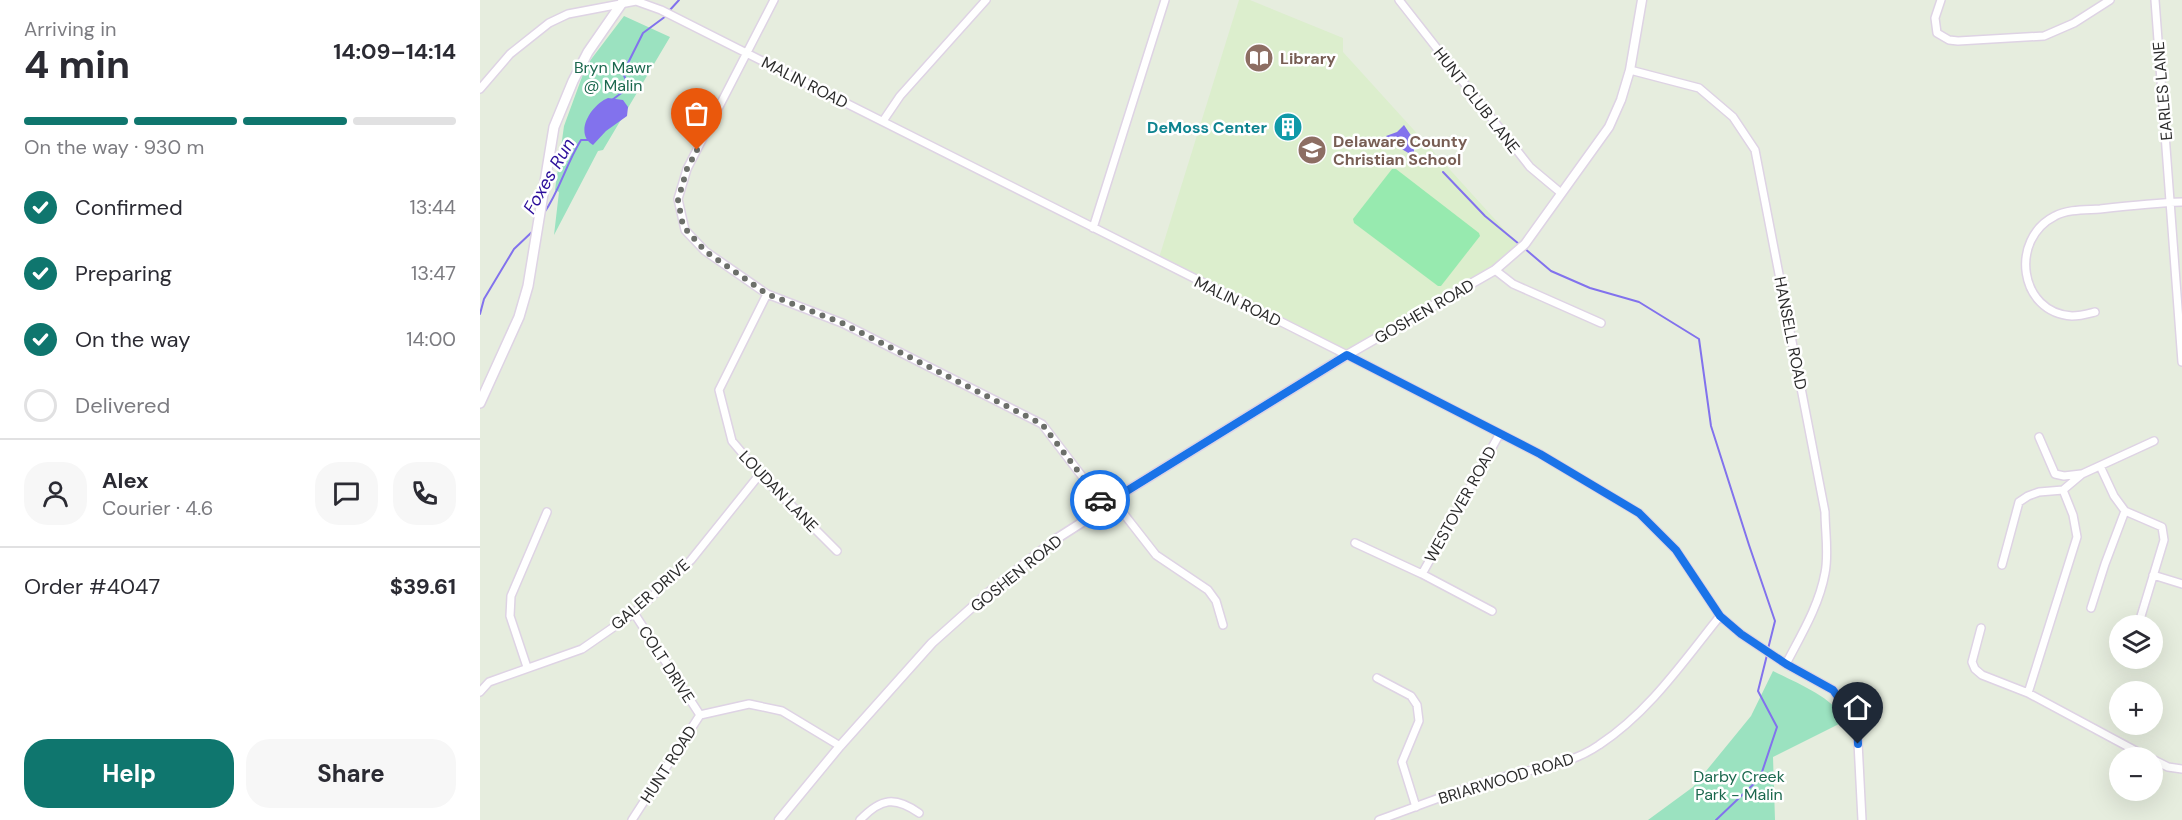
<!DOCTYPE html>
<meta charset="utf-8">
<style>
:root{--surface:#fff;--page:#f7f7f7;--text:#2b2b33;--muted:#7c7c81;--line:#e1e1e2;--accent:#0f766e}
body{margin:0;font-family:"DM Sans",sans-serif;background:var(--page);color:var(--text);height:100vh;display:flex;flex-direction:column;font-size:22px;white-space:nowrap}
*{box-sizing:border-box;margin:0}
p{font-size:20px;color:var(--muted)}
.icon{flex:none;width:33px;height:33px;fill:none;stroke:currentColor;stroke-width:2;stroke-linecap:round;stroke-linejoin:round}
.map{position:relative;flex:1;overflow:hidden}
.sheet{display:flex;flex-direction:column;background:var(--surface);width:480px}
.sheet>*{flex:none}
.fabs{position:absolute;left:1629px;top:615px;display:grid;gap:12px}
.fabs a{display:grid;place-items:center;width:54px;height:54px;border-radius:50%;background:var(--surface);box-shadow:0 6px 24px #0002;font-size:30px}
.pin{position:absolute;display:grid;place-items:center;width:51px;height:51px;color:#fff;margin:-62px -26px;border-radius:50% 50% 50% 0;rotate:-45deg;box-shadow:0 0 6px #0007}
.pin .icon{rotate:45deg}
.courier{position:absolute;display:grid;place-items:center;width:60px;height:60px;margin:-30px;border:4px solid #1a73e8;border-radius:50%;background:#fff;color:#222;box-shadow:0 2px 8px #0007}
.headline em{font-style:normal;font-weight:700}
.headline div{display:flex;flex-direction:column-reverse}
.headline{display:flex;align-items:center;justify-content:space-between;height:102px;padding:0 24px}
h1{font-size:39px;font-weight:700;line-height:45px}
.bar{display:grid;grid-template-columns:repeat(4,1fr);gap:9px 6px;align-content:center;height:72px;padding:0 24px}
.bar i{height:8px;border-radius:4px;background:var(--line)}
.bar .selected{background:var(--accent)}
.bar p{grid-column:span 4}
.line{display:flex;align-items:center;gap:15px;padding:0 24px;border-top:2px solid var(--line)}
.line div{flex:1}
.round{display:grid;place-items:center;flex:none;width:63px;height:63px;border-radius:24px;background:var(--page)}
ol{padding:0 24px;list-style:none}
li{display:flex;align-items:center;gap:18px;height:66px}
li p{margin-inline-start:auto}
li .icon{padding:6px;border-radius:50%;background:var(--accent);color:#fff;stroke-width:4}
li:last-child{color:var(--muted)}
li i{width:33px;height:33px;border:3px solid var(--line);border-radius:50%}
.button{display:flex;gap:12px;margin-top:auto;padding:12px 24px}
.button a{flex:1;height:69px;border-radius:24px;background:var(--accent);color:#fff;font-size:24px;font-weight:700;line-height:69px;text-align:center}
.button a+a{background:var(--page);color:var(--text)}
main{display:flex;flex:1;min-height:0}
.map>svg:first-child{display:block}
.education{fill:#dceecd}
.green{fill:#9be2c0}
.pitch{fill:#97eaaf}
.water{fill:#8272ed}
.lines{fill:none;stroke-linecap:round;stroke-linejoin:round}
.stream{stroke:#8272ed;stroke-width:2}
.minor-casing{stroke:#ded3e4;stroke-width:10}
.tertiary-casing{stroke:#ded3e4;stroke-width:11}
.secondary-casing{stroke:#ded3e4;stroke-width:12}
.minor{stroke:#fff;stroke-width:7}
.tertiary{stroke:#fff;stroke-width:8}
.secondary{stroke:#fff;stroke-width:9}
.done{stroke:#6c6f6a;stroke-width:6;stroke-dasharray:0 10.8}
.route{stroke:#1a73e8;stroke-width:8}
.labels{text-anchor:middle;stroke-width:5;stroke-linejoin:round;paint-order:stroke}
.education-label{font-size:16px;font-weight:bold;fill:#785e54;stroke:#fff;text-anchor:start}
.park-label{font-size:16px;fill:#1b684e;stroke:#fff}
.street-label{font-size:16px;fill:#2b2b2b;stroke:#fff}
.culture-label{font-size:16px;font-weight:bold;fill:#0d838f;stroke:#fff;text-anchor:end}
.water-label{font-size:18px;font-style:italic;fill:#2c0f9b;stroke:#fff}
</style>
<main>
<section class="sheet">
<div class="headline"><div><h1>4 min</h1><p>Arriving in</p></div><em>14:09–14:14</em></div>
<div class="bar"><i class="selected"></i><i class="selected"></i><i class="selected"></i><i></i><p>On the way · 930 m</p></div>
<ol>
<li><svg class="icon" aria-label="check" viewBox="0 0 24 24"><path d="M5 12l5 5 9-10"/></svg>Confirmed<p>13:44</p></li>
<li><svg class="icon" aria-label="check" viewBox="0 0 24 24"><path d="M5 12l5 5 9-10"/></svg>Preparing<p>13:47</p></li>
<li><svg class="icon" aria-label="check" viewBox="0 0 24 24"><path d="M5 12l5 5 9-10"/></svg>On the way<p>14:00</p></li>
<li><i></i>Delivered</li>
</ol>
<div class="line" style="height:108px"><a class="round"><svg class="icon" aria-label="person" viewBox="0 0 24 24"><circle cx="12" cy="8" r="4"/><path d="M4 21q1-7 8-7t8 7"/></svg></a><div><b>Alex</b><p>Courier · 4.6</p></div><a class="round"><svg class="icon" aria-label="chat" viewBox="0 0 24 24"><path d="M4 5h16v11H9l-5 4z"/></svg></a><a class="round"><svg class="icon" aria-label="phone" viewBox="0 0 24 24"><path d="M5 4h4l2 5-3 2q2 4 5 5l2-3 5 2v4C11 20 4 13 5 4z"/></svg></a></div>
<div class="line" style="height:78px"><div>Order #4047</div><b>$39.61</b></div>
<div class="button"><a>Help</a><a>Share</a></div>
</section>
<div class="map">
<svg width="1702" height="820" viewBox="0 0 1702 820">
<rect width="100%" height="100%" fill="#e6edde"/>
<path class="education" d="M759 0H770L863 38V52L1041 248 1030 259 867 355 678 261Z"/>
<path class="green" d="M144 16 190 37 123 150 118 151 74 235 79 192 75 190 84 126 106 66Z
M1293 671C1321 685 1348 695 1367 720L1293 757 1295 820H1168L1213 787 1271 716Z"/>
<path class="pitch" d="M912 169H916L999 233 1000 236 961 286H958L874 223 873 219Z"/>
<path class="water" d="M128 98 143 100 148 107 147 116 126 131 113 145C93 133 112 104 128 98Z
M924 125 934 140V152L930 154 910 142 906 136 917 132Z"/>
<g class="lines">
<path class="stream" d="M189 11 199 0
M132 100 144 91 146 80 143 73 163 33 186 16
M963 172 1005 216 1039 244
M64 213C80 190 86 164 101 140H109
M1044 248 1071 271 1110 288 1159 302 1219 339 1231 426 1269 545 1295 621 1288 649
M0 314 4 299 34 249 53 231
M1236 820 1280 778 1297 727 1278 691 1287 655"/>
<g class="minor-casing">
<path id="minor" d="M294 0 207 169 198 199 205 230 225 251 287 294 362 323 562 424 624 505
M919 0 1050 167 1081 193
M1461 0 1455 18 1457 33 1469 40 1478 41 1564 36 1594 23 1630 0
M1675 0 1702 362
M1150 70 1219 88 1253 117 1275 150 1345 512C1345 531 1349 554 1345 573 1339 606 1321 635 1306 664
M0 89 30 54 69 23 88 14 156 1 181 10 867 355 1060 454 1159 513 1196 550 1240 616 1261 634 1306 664 1353 690 1377 723 1382 820
M403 121 420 96 506 0
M613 228 685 0
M1015 270 1033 284 1121 323
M287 294 239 390 252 441 280 474 357 551
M1615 312C1607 314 1600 316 1592 316 1539 313 1529 239 1575 216 1588 209 1606 210 1620 209 1647 206 1675 203 1702 202
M1559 437 1575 474 1584 476 1601 474
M1620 466 1634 496 1645 511 1682 527 1684 540 1658 626
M633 500 676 555 728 590 736 601 743 625
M875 543 942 574 1012 611
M1522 565 1539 502 1548 496 1559 492 1583 490 1602 474 1674 441
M942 574 1019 435
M1673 575 1702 584
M1611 608 1625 564 1645 511
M154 613 220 715
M1501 628 1492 662 1495 669 1502 675 1548 693 1669 758
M47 667 30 616 31 596 67 512
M897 678 931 696 937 705 939 721 922 762 936 807
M0 692 9 682 102 649 154 613 211 560 280 474
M1548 693 1597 537 1593 515 1583 490
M1672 759 1688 767 1702 769
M152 820 220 715 269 704 302 711 360 746
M380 820C401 798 415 796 439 813
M899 820C938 806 976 791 1015 779 1050 769 1089 766 1119 745 1169 712 1203 662 1240 616"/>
</g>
<g class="tertiary-casing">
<path id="tertiary" d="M299 820 360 746 452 643 508 593 576 539 612 516 624 505 867 355 1015 270 1045 244 1129 127 1141 100 1150 70 1162 0"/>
</g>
<g class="secondary-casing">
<path id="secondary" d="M0 403 39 317 48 286 74 127 93 81 108 52 144 0"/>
</g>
<use href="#minor" class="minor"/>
<use href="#tertiary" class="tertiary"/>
<use href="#secondary" class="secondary"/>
</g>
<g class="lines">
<path class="done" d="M217 150 207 169 198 200 203 226 225 251 287 294 362 323 562 424 620 500"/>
<path class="route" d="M620 500 624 505 867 355 1060 454 1159 513 1196 550 1240 616 1261 634 1306 664 1353 690 1377 723 1378 744"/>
</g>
<defs>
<g id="library-disc" transform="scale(1.5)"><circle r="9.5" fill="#8d6e63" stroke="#fff"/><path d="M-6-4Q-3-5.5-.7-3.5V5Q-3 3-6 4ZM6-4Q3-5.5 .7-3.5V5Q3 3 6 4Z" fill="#fff"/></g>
<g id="building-disc" transform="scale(1.5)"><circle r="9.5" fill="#0f9aa8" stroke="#fff"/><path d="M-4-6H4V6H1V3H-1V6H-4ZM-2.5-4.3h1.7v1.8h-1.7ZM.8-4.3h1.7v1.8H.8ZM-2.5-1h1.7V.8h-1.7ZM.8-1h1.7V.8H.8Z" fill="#fff"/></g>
<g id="school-disc" transform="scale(1.5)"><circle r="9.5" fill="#8d6e63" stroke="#fff"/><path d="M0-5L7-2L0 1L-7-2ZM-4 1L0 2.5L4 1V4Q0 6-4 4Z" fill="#fff"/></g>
</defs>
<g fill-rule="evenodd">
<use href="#library-disc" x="779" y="58"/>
<use href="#building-disc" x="808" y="127"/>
<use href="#school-disc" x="832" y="150"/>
</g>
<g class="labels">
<g class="education-label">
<text x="800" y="64">Library</text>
<text x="853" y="147">Delaware County<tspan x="853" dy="18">Christian School</tspan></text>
</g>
<g class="park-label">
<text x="133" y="73">Bryn Mawr<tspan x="133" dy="18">@ Malin</tspan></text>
<text x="1259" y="782">Darby Creek<tspan x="1259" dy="18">Park - Malin</tspan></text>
</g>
<g class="street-label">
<text transform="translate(325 82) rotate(27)" y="6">MALIN ROAD</text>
<text transform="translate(1682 91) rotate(-95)" y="6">EARLES LANE</text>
<text transform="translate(997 100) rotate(52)" y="6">HUNT CLUB LANE</text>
<text transform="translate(758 301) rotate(26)" y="6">MALIN ROAD</text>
<text transform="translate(944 311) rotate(-30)" y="6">GOSHEN ROAD</text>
<text transform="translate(1311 333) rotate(79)" y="6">HANSELL ROAD</text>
<text transform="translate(299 491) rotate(46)" y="6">LOUDAN LANE</text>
<text transform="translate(980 504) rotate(-61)" y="6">WESTOVER ROAD</text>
<text transform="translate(536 573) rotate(-39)" y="6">GOSHEN ROAD</text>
<text transform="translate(170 594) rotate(-41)" y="6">GALER DRIVE</text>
<text transform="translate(187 664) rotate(57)" y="6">COLT DRIVE</text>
<text transform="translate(188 764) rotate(-57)" y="6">HUNT ROAD</text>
<text transform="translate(1026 778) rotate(-17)" y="6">BRIARWOOD ROAD</text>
</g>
<g class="culture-label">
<text x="787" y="133">DeMoss Center</text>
</g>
<g class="water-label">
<text transform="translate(69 176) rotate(-60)" y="6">Foxes Run</text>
</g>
</g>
</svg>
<div class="fabs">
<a><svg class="icon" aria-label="layers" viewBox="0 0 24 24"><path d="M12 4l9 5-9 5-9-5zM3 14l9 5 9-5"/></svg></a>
<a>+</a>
<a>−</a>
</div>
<div class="pin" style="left:217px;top:150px;background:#ea580c"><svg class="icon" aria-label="bag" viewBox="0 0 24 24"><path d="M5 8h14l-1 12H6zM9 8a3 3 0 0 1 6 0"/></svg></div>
<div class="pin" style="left:1378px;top:744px;background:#1f2937"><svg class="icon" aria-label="home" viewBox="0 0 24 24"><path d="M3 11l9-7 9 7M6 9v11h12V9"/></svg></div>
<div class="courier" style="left:620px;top:500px"><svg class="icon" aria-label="car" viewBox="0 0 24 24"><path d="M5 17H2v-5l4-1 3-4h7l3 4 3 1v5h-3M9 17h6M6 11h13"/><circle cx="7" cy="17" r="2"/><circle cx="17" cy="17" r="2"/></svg></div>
</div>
</main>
